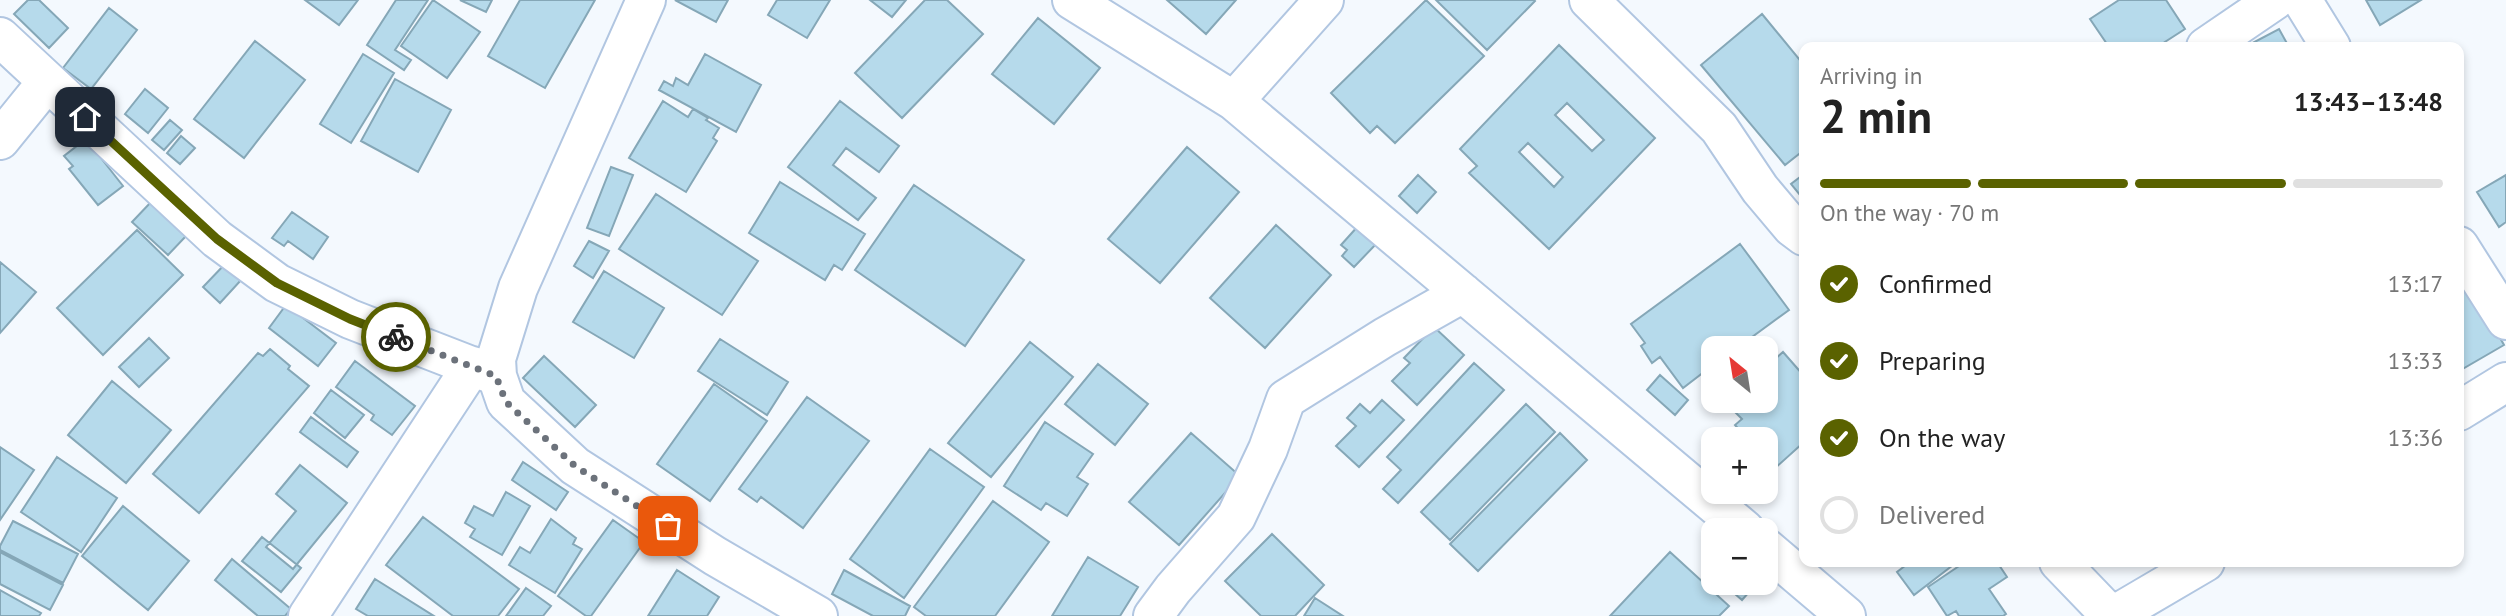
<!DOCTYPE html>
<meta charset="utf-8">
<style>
:root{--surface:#fff;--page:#f2f2f2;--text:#222;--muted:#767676;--line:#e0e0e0;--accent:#5a6200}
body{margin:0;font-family:"PT Sans",sans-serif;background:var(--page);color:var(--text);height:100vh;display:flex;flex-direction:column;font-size:26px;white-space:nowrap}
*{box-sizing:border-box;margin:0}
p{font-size:23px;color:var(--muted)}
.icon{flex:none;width:38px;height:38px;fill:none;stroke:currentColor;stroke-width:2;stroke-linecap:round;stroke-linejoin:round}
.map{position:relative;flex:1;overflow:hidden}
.panel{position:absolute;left:1799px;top:42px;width:665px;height:525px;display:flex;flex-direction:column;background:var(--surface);border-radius:14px;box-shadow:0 4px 10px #0003}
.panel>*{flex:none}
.needle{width:46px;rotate:330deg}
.fabs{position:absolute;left:1701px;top:336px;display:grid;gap:14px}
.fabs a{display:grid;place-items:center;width:77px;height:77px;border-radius:14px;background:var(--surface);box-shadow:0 4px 10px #0003;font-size:35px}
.pin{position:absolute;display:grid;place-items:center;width:60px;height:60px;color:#fff;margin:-30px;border-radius:14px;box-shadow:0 4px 10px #0006}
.courier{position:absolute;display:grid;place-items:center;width:70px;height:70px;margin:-35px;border:5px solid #5a6200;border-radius:50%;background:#fff;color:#222;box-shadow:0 2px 9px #0007}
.head em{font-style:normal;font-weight:600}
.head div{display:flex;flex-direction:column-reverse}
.head{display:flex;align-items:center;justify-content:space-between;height:119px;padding:0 21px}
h1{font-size:46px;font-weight:600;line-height:52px}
.bar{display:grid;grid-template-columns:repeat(4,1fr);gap:10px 7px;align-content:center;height:84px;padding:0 21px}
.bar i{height:9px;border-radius:5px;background:var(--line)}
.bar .selected{background:var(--accent)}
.bar p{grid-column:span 4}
ol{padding:0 21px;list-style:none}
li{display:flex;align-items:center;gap:21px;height:77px}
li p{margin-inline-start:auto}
li .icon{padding:7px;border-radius:50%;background:var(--accent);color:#fff;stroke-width:4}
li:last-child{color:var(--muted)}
li i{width:38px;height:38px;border:4px solid var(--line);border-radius:50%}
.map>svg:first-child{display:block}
.building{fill:#b6daeb;stroke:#85a7b7;stroke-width:2;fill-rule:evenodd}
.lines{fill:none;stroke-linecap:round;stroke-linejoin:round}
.minor-casing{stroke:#b1c6e1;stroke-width:42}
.minor{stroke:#fff;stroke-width:38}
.done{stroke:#6c727b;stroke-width:7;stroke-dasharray:0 12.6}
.route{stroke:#5a6200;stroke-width:9}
</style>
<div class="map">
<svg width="2506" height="616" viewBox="0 0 2506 616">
<rect width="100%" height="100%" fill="#f4f9fe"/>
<path class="building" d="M28 0H39L68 28 49 48 14 14Z
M305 0H358L339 25Z
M396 0H428L395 50 411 60 404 70 367 45Z
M433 0 480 32 447 78 401 46Z
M460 0H492L486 12Z
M520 0H595L545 88 488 56Z
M675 0H728L716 22Z
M777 0H830L807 38 768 15Z
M870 0H906L892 17Z
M925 0H947L983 34 902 118 855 73Z
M1167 0H1236L1206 34Z
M1426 0 1484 56 1395 143 1377 126 1370 133 1331 93Z
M1436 0H1534L1535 1 1487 50Z
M2119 0H2166L2185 29 2157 47H2109L2090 19Z
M2366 0H2421L2380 25Z
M109 8 137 30 91 89 63 68Z
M1762 14 1804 65V150L1785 165 1701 65Z
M1038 18 1100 68 1054 124 992 74Z
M2279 29 2289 47H2245Z
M255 41 305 80 244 158 194 119Z
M1559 45 1655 138 1549 249 1469 173 1477 166 1460 149ZM1567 103 1604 140 1592 151 1555 115ZM1528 143 1563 177 1554 187 1519 152Z
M363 54 394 73 351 143 320 124Z
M705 54 761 85 736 132 659 90 664 81 673 86 676 78 688 85Z
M395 79 451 110 418 172 361 141Z
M145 89 168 108 148 133 125 114Z
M663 101 688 117 693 109 708 118 706 120 719 128 713 138 717 141 686 192 629 158Z
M840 101 899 146 879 172 846 148 833 165 876 198 858 220 788 167Z
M170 120 182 130 164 150 152 140Z
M181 136 195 148 180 164 167 153Z
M86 139 123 186 98 205 69 169 73 166 64 156Z
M1187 147 1239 192 1160 283 1108 239Z
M611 167 633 175 609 236 587 228Z
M1804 174V200L1791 184Z
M1418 175 1436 192 1417 213 1399 196Z
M2506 175V222L2499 227 2477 192Z
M780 182 865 234 842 270 834 265 825 280 749 233Z
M914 185 1024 260 965 346 855 270Z
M656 194 758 261 722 315 619 249Z
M152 201 187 235 168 255 132 222Z
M292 212 328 237 313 259 288 241 284 246 272 238Z
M1276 225 1331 275 1265 348 1210 298Z
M1359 225 1378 242 1354 267 1342 256 1347 250 1341 245Z
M137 230 183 275 103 355 57 308Z
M589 241 609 251 593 278 574 266Z
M1740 244 1789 310 1737 348H1713V365L1683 388 1660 357 1652 363 1641 346 1645 343 1631 324Z
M0 262 36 292 0 333Z
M226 263 242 279 220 303 203 287Z
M604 271 664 308 634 358 573 322Z
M2466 278 2504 345 2459 371V282Z
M286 305 336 343 318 366 269 328Z
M1434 327 1464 355 1417 405 1392 381 1410 363 1404 358Z
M149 338 169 358 139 387 119 367Z
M720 339 788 382 767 415 698 371Z
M1030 342 1073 377 991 477 948 443Z
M270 349 290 366 288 369 309 386 199 513 153 474 258 353 263 356Z
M1783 352 1804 376V442L1773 470 1766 461V439H1747L1735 425 1742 419 1725 402 1766 401V367Z
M544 356 596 405 575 427 523 378Z
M355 361 415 406 392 435 371 420 374 415 336 387Z
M1474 363 1504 390 1398 503 1383 489 1401 470 1387 457Z
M1098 364 1148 404 1115 445 1065 404Z
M1660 375 1688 400 1675 415 1647 390Z
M112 381 171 430 126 483 68 435Z
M714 384 767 421 710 501 657 464Z
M331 390 364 415 345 438 314 413Z
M807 397 869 441 803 528 761 497 757 502 739 489Z
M1382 400 1404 420 1359 467 1336 446 1356 426 1347 418 1360 404 1370 413Z
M1526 404 1555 432 1450 540 1421 512Z
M311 417 358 452 347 467 300 432Z
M1045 422 1093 454 1077 477 1088 484 1067 516 1046 503 1041 510 1004 486Z
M1191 433 1240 476 1179 545 1129 502Z
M1560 433 1587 460 1478 571 1450 544Z
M0 447 34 470 0 520Z
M930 449 984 487 904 598 850 559Z
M57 457 117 498 81 552 21 512Z
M523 462 568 492 556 510 512 480Z
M300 465 347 503 293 569 266 547 296 511 276 494Z
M506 492 530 506 502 555 470 537 475 529 465 523 474 506 493 516Z
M993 501 1049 542 995 616H926L914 607Z
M123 506 189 561 148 610 82 556Z
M423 517 519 589 498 616H453L386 565Z
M551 519 576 538 573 544 582 549 555 593 509 565 520 547 530 553Z
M613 520 644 542 591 616H586L558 596Z
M13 521 78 554 63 583 0 550V546Z
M1272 534 1324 585 1295 616H1261L1225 581Z
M262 537 301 568 281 592 242 561Z
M0 552 63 585 50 610 0 584Z
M1670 552 1729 606 1719 616H1610Z
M1088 557 1138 587 1120 616H1052Z
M232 559 291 609 285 616H258L215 580Z
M1910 562H1957L1914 595 1897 572Z
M1965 562H1997L2007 577 1989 589 2006 614 2003 616H1959L1956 611 1947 616 1928 587Z
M677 570 719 597 707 616H648Z
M844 570 910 606 905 616H873L832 594Z
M375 579 434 616H368L356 609Z
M1731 583H1757L1742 600 1727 587Z
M526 588 551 606 543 616H506Z
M0 590 41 613 39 616H0Z
M1315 598 1343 616H1304Z"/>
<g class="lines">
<g class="minor-casing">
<path id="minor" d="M646 0 518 288 496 359 497 376 506 402 575 466 715 556 818 616
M1072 0 1234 101
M1324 0 1234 101 1745 530
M1589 0 1719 128 1760 189 1792 227 1804 236
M2302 0 2331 47
M0 37 217 239 277 283 350 319 497 376
M2206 47 2275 0
M0 140 47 82
M2459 246 2506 320
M2459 411 2506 382
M1766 548 1846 616
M2059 562 2111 616
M308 616 472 366
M1153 616 1173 589 1236 517 1268 449 1286 399 1385 337 1463 293
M2113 616 2205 562"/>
</g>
<use href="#minor" class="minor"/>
</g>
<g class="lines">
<path class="done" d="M396 337 496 376 506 402 575 466 668 526"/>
<path class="route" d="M85 117 217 239 277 283 350 319 396 337"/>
</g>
</svg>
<div class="fabs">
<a><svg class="needle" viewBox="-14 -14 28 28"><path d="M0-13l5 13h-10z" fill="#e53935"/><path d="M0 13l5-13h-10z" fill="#767676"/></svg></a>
<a>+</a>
<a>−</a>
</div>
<div class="pin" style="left:668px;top:526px;background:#ea580c"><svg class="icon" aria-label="bag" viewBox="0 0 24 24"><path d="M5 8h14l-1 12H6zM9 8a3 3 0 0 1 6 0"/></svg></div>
<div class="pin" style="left:85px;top:117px;background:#1f2937"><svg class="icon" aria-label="home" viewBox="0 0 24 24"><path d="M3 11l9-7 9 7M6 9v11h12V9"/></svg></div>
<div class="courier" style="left:396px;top:337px"><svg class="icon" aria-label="bike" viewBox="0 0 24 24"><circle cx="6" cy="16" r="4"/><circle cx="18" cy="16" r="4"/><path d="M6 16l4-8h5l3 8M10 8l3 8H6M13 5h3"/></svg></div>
<section class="panel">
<div class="head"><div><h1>2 min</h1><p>Arriving in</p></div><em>13:43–13:48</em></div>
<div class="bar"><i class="selected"></i><i class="selected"></i><i class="selected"></i><i></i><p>On the way · 70 m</p></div>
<ol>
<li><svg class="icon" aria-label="check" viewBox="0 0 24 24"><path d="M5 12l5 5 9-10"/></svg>Confirmed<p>13:17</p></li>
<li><svg class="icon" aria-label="check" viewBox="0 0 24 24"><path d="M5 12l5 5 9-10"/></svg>Preparing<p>13:33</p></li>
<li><svg class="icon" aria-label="check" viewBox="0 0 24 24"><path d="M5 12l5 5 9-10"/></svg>On the way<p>13:36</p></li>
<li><i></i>Delivered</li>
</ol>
</section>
</div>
